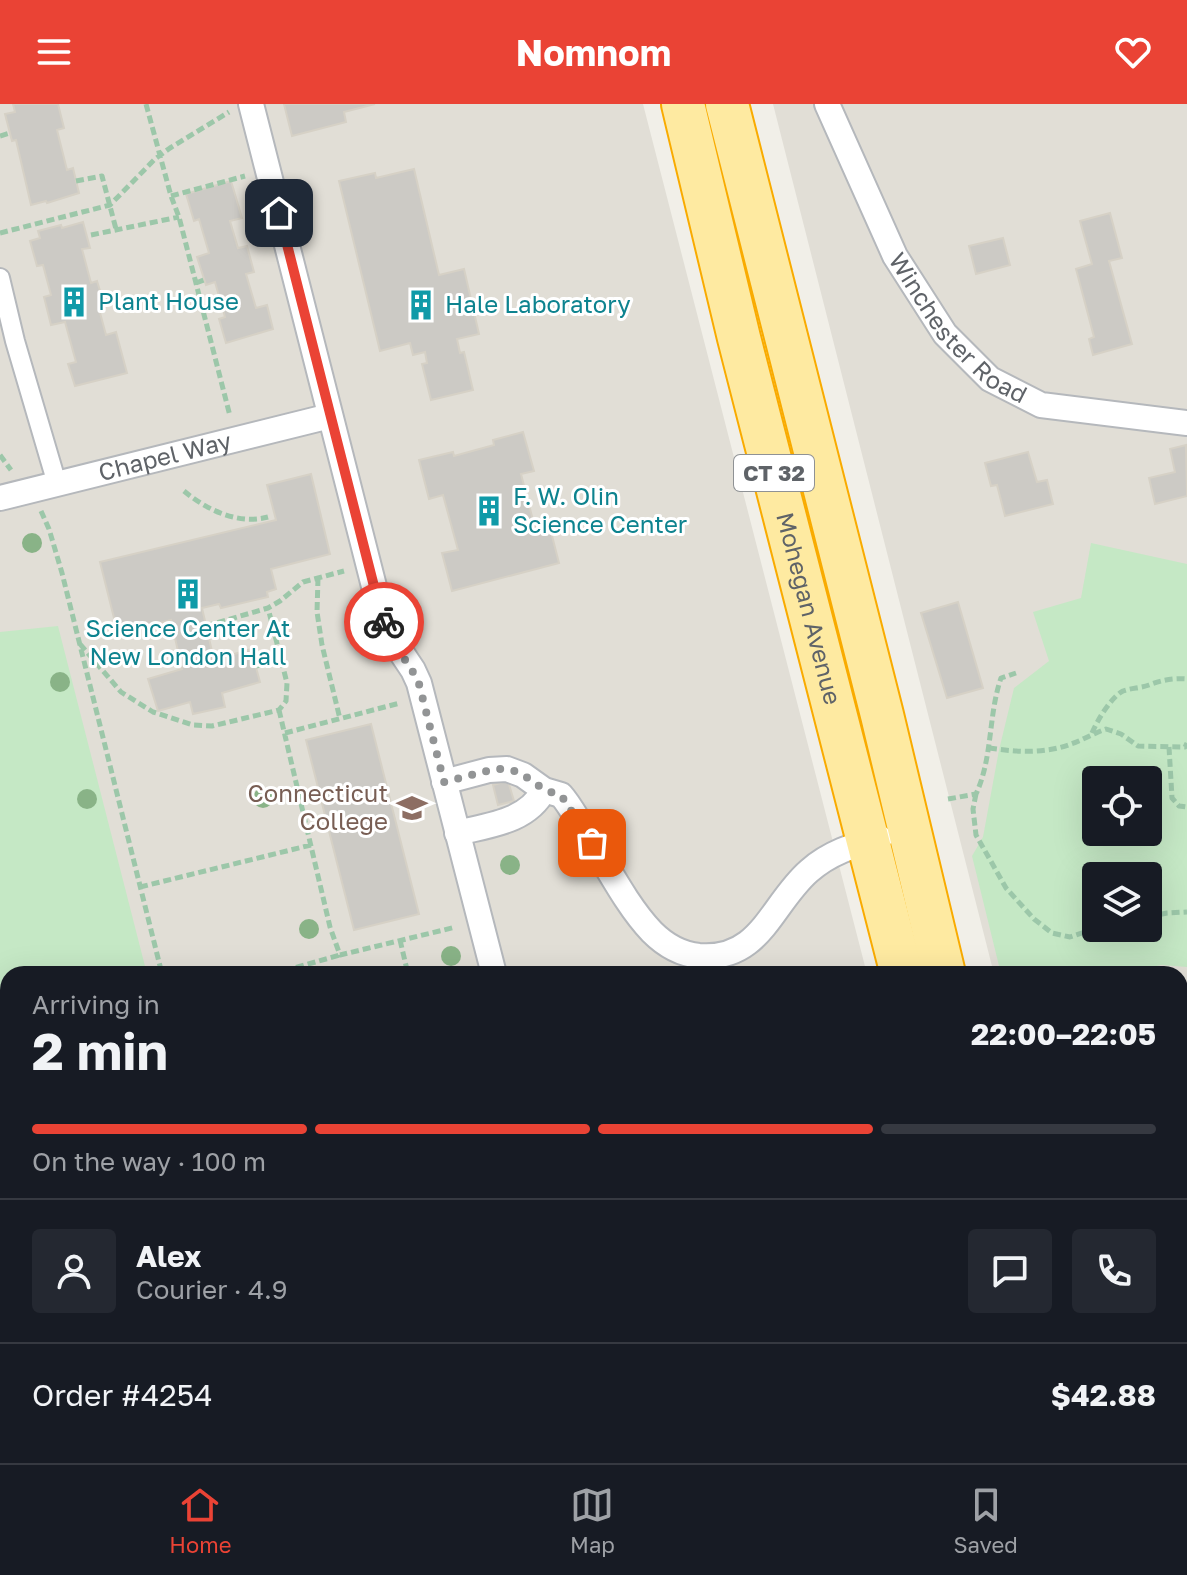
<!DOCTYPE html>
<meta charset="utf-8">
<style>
:root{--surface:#171b24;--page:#242831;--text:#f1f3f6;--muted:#9ea1a6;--line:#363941;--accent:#ea4335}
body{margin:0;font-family:"Golos Text",sans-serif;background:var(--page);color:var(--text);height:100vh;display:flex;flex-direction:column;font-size:30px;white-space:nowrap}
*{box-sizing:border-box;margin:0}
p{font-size:26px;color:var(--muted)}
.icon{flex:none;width:44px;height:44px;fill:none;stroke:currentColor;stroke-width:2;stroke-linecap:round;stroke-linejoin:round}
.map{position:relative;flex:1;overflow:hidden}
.panel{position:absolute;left:0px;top:862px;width:1188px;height:498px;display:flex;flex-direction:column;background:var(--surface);border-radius:24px 24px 0 0;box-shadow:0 8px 32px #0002}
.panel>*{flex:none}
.buttons{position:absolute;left:1082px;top:662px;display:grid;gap:16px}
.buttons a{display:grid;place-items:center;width:80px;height:80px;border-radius:8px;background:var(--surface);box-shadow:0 8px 32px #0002;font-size:40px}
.pin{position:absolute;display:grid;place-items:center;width:68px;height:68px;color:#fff;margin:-34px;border-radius:16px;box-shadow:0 4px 12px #0006}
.courier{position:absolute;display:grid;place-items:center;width:80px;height:80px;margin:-40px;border:6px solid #ea4335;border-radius:50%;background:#fff;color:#222;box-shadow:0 2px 10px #0007}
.overview em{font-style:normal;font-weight:700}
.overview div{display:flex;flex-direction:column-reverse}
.overview{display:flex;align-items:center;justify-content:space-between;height:136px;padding:0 32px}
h1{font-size:52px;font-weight:700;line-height:60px}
.bar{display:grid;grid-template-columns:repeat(4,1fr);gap:12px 8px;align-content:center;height:96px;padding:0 32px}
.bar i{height:10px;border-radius:6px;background:var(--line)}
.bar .selected{background:var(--accent)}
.bar p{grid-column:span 4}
.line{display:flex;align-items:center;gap:20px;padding:0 32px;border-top:2px solid var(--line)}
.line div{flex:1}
.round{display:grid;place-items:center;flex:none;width:84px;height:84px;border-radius:8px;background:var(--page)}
header{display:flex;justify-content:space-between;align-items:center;height:104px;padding:0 32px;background:var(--accent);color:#fff;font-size:36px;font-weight:700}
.tab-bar{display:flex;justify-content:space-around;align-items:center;height:112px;border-top:2px solid var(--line);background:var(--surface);font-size:22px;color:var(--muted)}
.tab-bar a{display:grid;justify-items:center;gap:4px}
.tab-bar .selected{color:var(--accent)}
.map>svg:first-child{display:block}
.education{fill:#e1ded6;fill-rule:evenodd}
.green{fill:#c5e8c5;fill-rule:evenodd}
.building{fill:#cccac5;stroke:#d6d1c6;stroke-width:2}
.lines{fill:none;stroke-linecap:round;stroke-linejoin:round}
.pedestrian-casing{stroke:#b5b8bc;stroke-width:22}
.minor-casing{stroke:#b5b8bc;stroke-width:28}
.trunk-casing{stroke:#f9ab00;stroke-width:46}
.path{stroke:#9cc7a9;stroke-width:5;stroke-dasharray:8 4;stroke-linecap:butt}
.pedestrian{stroke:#fff;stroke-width:18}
.minor{stroke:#fff;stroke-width:24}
.trunk{stroke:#feeaa1;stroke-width:42}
.tree{fill:#89b387}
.done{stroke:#929495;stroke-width:8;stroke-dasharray:0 14.4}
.route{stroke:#ea4335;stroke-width:10}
.labels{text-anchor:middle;stroke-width:6;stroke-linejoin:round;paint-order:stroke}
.shield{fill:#fff;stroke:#8f9295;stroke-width:2}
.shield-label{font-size:22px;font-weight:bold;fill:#5f6368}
.culture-label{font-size:24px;fill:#0d838f;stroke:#fff;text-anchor:start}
.street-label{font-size:24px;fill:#5f6368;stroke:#fff}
.education-label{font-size:24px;fill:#785e54;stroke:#fff;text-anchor:end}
</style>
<header><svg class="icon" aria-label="menu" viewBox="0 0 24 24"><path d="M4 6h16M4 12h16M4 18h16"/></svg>Nomnom<svg class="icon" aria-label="heart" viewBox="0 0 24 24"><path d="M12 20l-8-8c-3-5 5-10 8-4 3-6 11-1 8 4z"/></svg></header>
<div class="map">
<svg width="1187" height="1359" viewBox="0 0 1187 1359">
<rect width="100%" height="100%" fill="#f1efe8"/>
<path class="education" d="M0 0H643L867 870H8V1352H991L993 1359H0Z
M773 0H1187V1359H1119L1117 1352H1180V870H994ZM1096 676H1148V728H1096ZM1096 772H1148V824H1096Z"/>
<path class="green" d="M1091 439 1187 460V863L1161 861 1122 870H1001L972 752 983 733 999 646 1014 584 1049 557 1033 508 1081 494ZM1096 676H1148V728H1096ZM1096 772H1148V824H1096Z
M58 522 147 870H8V1352H271L272 1358 268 1359H0V528Z"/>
<path class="building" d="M13 0H58L64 24 57 26 67 66 73 64 79 89 47 99 46 97 31 101 16 36 12 37 5 10 15 8Z
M284 0H375L344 8 346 18 292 32Z
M414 65 439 171 464 165 479 230 457 235 460 249 464 248 473 286 431 296 422 260 427 259 425 248 413 251 410 239 380 247 339 77 375 69 376 74Z
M231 77 242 114 230 117 238 144 247 142 254 168 246 170 256 204 267 201 273 225 226 239 219 215 225 213 215 178 206 181 197 153 209 149 199 115 194 117 186 90Z
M1110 109 1122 154 1109 157 1132 240 1093 251 1089 235 1094 233 1076 165 1092 160 1080 117Z
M83 118 90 144 82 145 91 179 97 177 105 203 99 205 106 231 116 228 127 269 75 282 68 260 76 258 65 218 51 221 44 193 51 191 43 161 37 162 30 137 40 134 38 127 61 121 62 124Z
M1003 134 1010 161 976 170 969 142Z
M523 328 534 367 521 370 535 424 549 420 559 459 452 487 442 449 458 446 443 391 429 395 419 356 453 348 454 352 494 341 493 336Z
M1186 341 1187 392 1155 400 1149 374 1175 368 1170 345Z
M1028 348 1037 378 1047 376 1053 400 1005 412 997 381 991 382 985 359Z
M311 370 330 450 271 465 276 485 267 488 268 493 221 504 219 500 202 504 214 556 251 545 260 578 222 589 225 603 193 610 190 598 158 607 148 575 182 565 171 516 118 530 100 458 276 416 267 381Z
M958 498 983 584 947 594 921 509Z
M371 620 419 810 354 826 306 636Z
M508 677 514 697 498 701 493 681Z"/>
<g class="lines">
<g class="pedestrian-casing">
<path id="pedestrian" d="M0 174 15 237 57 380"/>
</g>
<g class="minor-casing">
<g id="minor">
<path d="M251 0 378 498 389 530 413 566 419 579 494 870"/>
<path id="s1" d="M827 0 895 152 945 230 990 275 1041 301 1187 319"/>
<path id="s2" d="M0 394 330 312"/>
<path d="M444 678 489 666 507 665 523 671 544 686 561 691C570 701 577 715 585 727 605 758 626 801 652 828 665 841 680 850 699 852 761 857 771 800 809 767 829 749 854 741 880 734"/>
<path d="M457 729C489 721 527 718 544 686"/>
<path d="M565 1352 566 1359"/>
</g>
</g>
<g class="trunk-casing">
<g id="trunk">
<path id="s3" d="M683 0 739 234 902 870"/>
<path d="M727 0 882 611 944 870"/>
<path d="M1025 1352 1027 1359"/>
<path d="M1068 1352 1070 1359"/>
</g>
</g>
<path class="path" d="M146 0 171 92 179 113 230 312
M0 32 10 29
M76 77 102 72 116 125
M171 92 245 72
M0 129 110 101 155 55 170 44 229 8
M91 131 179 113
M196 179 204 176
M0 351 11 366
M184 387C207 406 238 421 268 413
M41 407 49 425 62 469 162 870
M318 474 317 508 322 541 340 615
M206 522 268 504 280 497 303 478 344 467
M80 540 121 588 153 608 193 621 212 622 279 606 286 597 287 579 268 504
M256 562 282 556
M279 606 330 823 340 851 456 823
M285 629 400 599
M1092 629C1097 617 1111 593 1123 587 1131 584 1141 584 1149 581 1162 576 1173 574 1187 575
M1169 643 1172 694 1179 702 1187 703
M989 644C1016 648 1045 650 1071 640 1083 636 1094 629 1106 625L1121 630 1138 642 1185 643 1187 639
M976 690 973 705 976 731 1006 784 1034 815 1052 829 1070 833 1088 827 1096 821
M948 695 976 690C993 653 988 612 1001 574L1016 569
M140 783 311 741
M1148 813 1167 809 1187 808
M400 836 408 870
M273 870 340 851
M285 1352 287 1359
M488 1352 490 1359
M419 1359 445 1352"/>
<use href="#pedestrian" class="pedestrian"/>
<use href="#minor" class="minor"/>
<use href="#trunk" class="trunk"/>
</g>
<g class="tree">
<circle cx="32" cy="439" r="10"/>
<circle cx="60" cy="578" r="10"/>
<circle cx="263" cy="694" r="10"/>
<circle cx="87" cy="695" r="10"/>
<circle cx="510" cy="761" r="10"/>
<circle cx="309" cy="825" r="10"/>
<circle cx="451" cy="852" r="10"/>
</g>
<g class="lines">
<path class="done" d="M384 518 395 540 418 576 444 678 495 665H507L518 668 534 678 544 686 561 691 592 739"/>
<path class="route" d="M279 109 378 498 384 518"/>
</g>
<defs>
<g id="building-bare" transform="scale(2.4)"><path d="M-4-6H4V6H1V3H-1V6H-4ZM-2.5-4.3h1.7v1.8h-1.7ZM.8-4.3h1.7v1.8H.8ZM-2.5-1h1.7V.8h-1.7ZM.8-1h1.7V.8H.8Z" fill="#0f9aa8" stroke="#fff" stroke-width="2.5" paint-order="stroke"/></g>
<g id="university-bare" transform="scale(2.4)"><path d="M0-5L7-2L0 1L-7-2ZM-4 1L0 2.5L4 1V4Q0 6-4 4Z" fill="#8d6e63" stroke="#fff" stroke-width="2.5" paint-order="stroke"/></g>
</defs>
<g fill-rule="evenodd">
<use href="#building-bare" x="74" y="198"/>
<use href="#building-bare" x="421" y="201"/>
<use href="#building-bare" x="489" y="407"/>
<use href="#building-bare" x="188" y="490"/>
<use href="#university-bare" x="412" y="704"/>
</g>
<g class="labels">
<rect class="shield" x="734" y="351" width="80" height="36" rx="6"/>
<g class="shield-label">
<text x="774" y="377">CT 32</text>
</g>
<g class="culture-label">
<text x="98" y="206">Plant House</text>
<text x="445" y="209">Hale Laboratory</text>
<text x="513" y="401">F. W. Olin<tspan x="513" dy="28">Science Center</tspan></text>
<text x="188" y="533" text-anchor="middle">Science Center At<tspan x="188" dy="28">New London Hall</tspan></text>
</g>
<g class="street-label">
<text dy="8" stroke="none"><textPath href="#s1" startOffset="264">Winchester Road</textPath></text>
<text dy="8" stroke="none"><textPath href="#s2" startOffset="170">Chapel Way</textPath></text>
<text dy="8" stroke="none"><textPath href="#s3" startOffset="520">Mohegan Avenue</textPath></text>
</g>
<g class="education-label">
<text x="388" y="698">Connecticut<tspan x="388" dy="28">College</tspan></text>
</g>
</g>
</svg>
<div class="buttons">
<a><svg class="icon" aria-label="locate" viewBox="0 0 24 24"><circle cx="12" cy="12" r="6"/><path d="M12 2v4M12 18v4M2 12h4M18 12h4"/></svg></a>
<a><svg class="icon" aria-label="layers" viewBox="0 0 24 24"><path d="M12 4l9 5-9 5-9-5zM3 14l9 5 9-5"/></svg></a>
</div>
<div class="pin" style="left:592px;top:739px;background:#ea580c"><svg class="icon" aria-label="bag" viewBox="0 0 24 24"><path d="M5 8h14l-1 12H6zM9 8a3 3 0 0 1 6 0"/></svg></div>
<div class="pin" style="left:279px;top:109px;background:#1f2937"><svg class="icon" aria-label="home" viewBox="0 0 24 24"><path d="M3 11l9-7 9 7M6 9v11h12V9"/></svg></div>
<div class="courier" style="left:384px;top:518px"><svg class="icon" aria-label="bike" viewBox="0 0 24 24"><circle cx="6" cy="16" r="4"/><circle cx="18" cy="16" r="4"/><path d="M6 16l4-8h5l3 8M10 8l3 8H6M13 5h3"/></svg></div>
<section class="panel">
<div class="overview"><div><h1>2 min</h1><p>Arriving in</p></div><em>22:00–22:05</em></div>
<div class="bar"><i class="selected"></i><i class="selected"></i><i class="selected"></i><i></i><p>On the way · 100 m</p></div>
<div class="line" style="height:144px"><a class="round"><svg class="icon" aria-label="person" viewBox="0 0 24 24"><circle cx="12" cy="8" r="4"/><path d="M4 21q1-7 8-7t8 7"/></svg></a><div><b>Alex</b><p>Courier · 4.9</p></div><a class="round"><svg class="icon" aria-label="chat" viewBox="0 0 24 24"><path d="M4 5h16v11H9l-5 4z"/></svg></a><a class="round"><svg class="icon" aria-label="phone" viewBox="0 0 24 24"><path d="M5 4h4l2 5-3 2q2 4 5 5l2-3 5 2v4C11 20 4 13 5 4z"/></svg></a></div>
<div class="line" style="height:104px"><div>Order #4254</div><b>$42.88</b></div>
</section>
</div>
<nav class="tab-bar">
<a class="selected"><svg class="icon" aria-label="home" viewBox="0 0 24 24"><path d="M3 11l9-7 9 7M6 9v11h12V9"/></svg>Home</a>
<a><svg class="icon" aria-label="map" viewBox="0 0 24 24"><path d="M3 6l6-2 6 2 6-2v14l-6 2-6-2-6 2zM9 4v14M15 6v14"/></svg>Map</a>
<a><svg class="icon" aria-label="saved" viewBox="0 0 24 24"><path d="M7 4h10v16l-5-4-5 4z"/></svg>Saved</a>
</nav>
